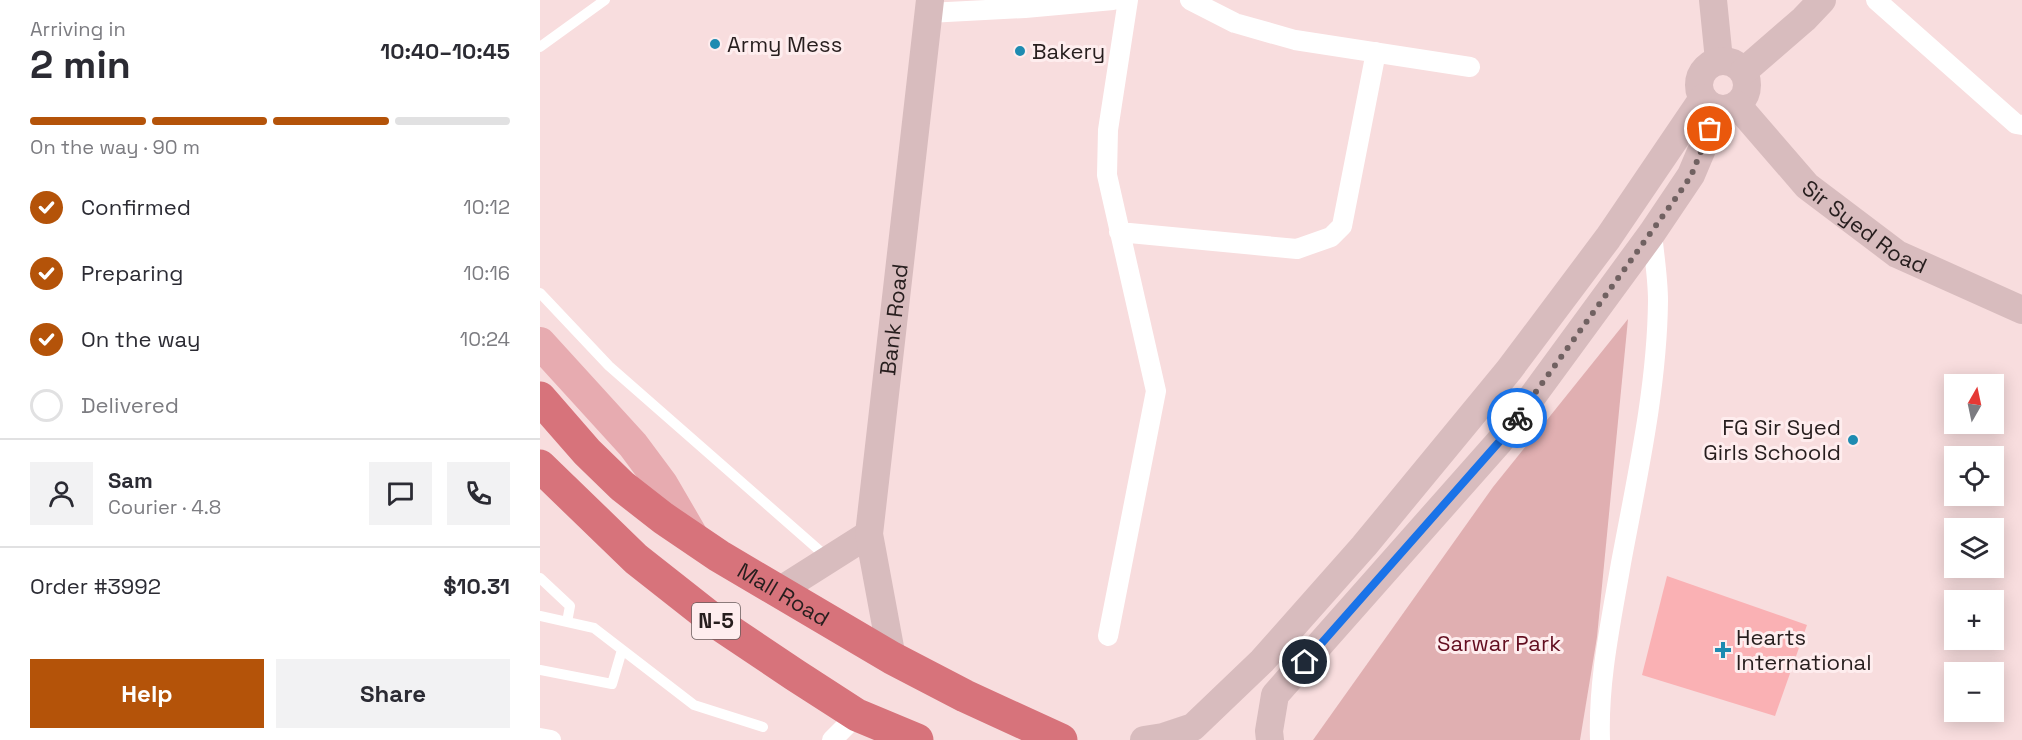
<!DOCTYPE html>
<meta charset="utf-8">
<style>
:root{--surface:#fff;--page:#f2f2f3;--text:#2b2b33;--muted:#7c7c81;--line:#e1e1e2;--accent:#b45309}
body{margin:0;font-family:"Space Grotesk",sans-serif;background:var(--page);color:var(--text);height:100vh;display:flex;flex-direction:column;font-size:22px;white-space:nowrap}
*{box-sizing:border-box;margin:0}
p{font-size:20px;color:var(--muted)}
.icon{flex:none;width:33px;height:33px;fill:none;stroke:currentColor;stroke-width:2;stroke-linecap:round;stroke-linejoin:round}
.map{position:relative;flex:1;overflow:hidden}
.side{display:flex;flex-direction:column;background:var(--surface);width:540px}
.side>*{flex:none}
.needle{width:39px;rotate:9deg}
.buttons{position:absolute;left:1404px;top:374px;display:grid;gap:12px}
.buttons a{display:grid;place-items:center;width:60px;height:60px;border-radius:0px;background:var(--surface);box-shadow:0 3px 15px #0003;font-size:30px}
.pin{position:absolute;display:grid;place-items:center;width:51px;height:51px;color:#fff;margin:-26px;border:3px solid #fff;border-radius:50%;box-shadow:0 2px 6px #0007}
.courier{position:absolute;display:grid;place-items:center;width:60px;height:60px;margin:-30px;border:4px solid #1a73e8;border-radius:50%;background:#fff;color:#222;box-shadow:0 2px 8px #0007}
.overview em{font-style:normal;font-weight:700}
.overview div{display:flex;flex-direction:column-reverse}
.overview{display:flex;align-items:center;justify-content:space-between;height:102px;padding:0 30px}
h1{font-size:39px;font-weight:700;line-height:45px}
.bar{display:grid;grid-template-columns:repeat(4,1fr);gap:9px 6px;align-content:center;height:72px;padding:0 30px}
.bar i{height:8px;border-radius:4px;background:var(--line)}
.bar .selected{background:var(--accent)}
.bar p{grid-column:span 4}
.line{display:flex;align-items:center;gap:15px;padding:0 30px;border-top:2px solid var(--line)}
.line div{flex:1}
.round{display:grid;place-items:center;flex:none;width:63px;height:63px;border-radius:0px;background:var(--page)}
ol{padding:0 30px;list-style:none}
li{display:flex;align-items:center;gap:18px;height:66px}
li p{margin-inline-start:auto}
li .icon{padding:6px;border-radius:50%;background:var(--accent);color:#fff;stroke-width:4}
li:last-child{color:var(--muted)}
li i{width:33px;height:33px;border:3px solid var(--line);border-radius:50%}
.primary-button{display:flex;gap:12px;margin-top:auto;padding:12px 30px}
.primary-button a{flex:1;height:69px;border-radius:0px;background:var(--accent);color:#fff;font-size:24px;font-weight:700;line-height:69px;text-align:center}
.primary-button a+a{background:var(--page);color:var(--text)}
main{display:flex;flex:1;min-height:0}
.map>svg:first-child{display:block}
.green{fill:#e0afb1}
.building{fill:#fab1b4}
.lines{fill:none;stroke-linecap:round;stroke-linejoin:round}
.lane{stroke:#fff;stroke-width:10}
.street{stroke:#fff;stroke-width:20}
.secondary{stroke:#d8bcbe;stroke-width:28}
.primary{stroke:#e7abb0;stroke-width:32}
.highway{stroke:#d7737b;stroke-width:33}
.done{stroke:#706161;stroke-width:6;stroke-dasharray:0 10.8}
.route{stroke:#1a73e8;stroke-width:8}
.poi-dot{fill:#1e8bb1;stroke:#feedee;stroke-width:2}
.labels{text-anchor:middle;stroke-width:6;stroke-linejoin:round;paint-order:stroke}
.shield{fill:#feedee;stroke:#685c5c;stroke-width:1.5}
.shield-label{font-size:21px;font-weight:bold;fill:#271e1e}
.poi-label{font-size:22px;fill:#271e1e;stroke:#feedee;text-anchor:start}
.street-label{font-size:22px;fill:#271e1e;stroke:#feedee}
.park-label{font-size:22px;fill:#630e20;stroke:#feedee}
</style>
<main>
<section class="side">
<div class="overview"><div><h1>2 min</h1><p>Arriving in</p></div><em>10:40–10:45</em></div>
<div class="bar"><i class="selected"></i><i class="selected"></i><i class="selected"></i><i></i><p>On the way · 90 m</p></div>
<ol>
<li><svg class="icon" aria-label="check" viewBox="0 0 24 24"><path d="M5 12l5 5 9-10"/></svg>Confirmed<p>10:12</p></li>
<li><svg class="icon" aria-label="check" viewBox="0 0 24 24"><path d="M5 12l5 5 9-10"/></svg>Preparing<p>10:16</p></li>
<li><svg class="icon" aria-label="check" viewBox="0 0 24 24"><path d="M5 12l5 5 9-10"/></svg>On the way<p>10:24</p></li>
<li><i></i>Delivered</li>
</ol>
<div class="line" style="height:108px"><a class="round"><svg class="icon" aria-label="person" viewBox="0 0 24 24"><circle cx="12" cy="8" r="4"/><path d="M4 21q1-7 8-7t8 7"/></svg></a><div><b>Sam</b><p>Courier · 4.8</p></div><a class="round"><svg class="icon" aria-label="chat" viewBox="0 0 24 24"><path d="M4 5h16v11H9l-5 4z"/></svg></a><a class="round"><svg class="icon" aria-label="phone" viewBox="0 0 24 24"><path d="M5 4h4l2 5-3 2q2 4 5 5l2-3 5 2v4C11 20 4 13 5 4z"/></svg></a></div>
<div class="line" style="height:78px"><div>Order #3992</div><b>$10.31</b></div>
<div class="primary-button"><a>Help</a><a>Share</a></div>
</section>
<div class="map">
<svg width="1482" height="740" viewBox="0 0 1482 740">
<rect width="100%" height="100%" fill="#f8ddde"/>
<path class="green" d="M1088 319 1057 637 1040 740H773L953 487Z"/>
<path class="building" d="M1127 576 1267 625 1235 716 1102 675Z"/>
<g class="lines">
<path class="lane" d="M0 47 65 0
M0 293 69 366 280 551 288 560
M0 578 30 606 27 622
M0 616 54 628 154 705 223 727
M0 670 72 684 82 650"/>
<path class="street" d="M650 0 695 23 755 40 930 67
M1336 0 1476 124 1482 125
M388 13 485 8 573 0
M579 232 757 249 791 237 802 226 836 52
M568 636 616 391 567 175 568 130 588 0
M0 738 11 740
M292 740 317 715
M1060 740C1058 680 1071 622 1081 563 1097 477 1117 389 1118 301 1118 278 1114 255 1112 233"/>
<g class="secondary">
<path d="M1173 0 1179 60"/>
<circle cx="1183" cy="85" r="24"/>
<path d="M1204 71 1264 19 1282 0"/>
<path id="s1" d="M1197 105 1267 186 1357 254 1482 310"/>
<path d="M239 591 329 534"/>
<path id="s2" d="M352 658 329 534 390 0"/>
<path d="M604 740 623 737 653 727 722 661 824 546 969 370 1068 238 1163 98"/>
<path d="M730 740 729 731 735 695 959 442 1112 233 1151 175 1179 109"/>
</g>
<path class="primary" d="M0 343 93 445 122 484 154 539"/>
<g class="highway">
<path id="s3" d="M0 398 47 452 82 486 123 518 179 556 352 658 425 696 521 740"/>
<path d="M0 466 96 559 176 622 255 675 317 715 377 740"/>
</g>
</g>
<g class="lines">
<path class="done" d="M977 418 1138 195 1151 176 1170 129"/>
<path class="route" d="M765 662 959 442 977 418"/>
</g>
<g class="poi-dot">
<circle cx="175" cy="44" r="6"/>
<circle cx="480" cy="51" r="6"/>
<circle cx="1313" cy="440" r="6"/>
<path d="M1180 641h6v6h6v6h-6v6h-6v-6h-6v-6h6z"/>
</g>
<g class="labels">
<rect class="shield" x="152" y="603" width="48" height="36" rx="4.5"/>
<g class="shield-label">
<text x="176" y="628">N-5</text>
</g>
<g class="poi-label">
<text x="187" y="52">Army Mess</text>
<text x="492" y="59">Bakery</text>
<text x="1301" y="435" text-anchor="end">FG Sir Syed<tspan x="1301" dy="25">Girls Schoold</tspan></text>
<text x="1196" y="645">Hearts<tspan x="1196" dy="25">International</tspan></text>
</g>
<g class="street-label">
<text dy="8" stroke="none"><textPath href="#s1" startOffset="178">Sir Syed Road</textPath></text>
<text dy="8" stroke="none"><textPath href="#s2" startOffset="342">Bank Road</textPath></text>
<text dy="8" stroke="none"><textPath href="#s3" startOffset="315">Mall Road</textPath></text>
</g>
<g class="park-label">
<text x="959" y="651">Sarwar Park</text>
</g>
</g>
</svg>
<div class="buttons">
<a><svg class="needle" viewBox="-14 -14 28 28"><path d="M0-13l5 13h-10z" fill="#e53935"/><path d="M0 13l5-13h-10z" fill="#7c7c81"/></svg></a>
<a><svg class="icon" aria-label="locate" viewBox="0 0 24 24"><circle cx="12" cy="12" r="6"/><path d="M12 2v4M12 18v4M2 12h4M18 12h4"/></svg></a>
<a><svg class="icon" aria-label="layers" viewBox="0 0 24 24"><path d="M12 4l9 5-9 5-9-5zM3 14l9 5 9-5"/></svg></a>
<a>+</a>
<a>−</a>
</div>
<div class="pin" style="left:1170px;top:129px;background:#ea580c"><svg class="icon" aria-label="bag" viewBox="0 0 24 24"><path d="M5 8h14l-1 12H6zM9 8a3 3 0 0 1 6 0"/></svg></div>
<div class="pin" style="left:765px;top:662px;background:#1f2937"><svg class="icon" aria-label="home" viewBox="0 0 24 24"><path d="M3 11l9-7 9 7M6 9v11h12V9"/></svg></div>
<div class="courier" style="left:977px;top:418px"><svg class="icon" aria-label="bike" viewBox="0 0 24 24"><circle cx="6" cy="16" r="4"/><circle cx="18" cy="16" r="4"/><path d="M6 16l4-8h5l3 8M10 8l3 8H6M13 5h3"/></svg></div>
</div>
</main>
